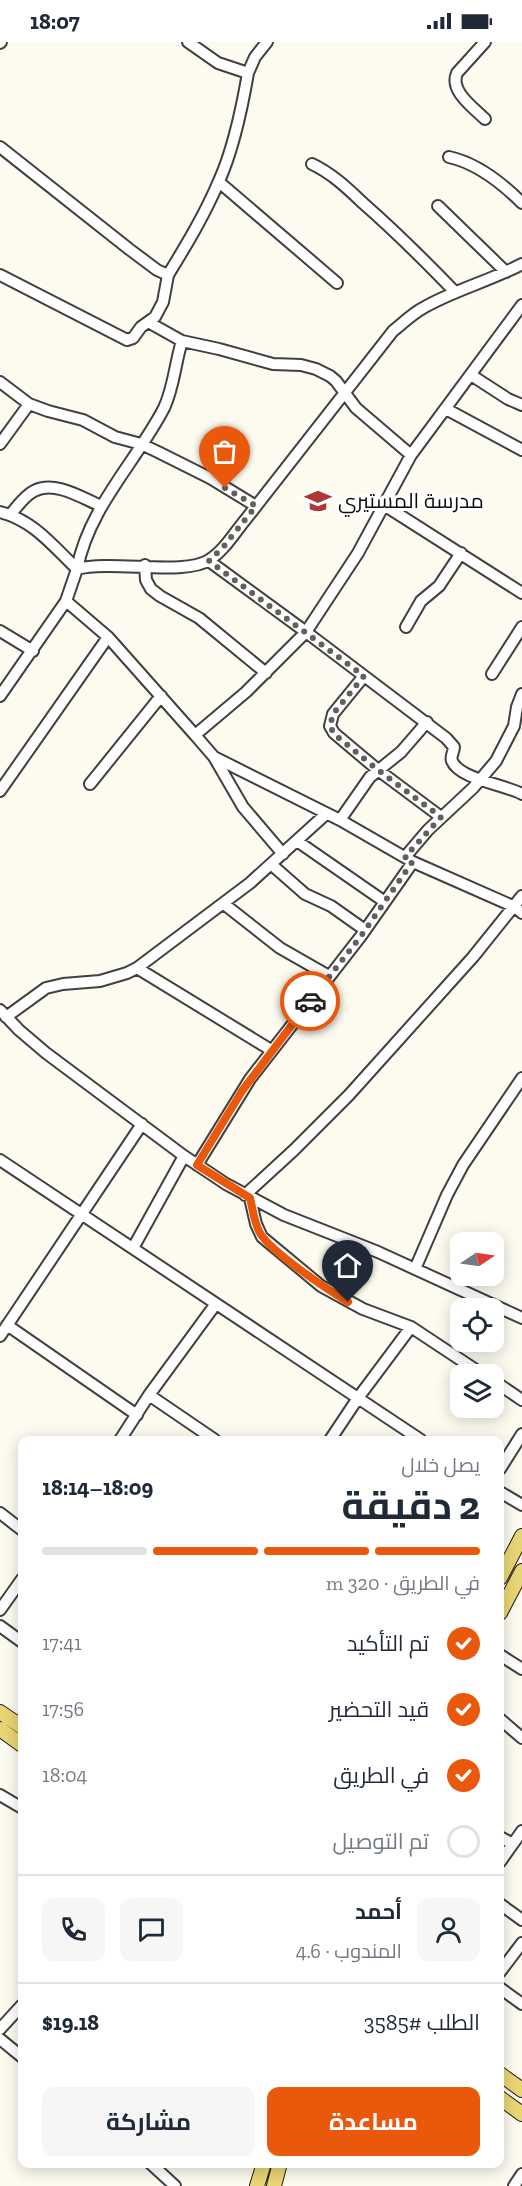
<!DOCTYPE html>
<html lang="ar">
<meta charset="utf-8">
<style>
:root{--surface:#fff;--page:#f6f6f7;--text:#1f2937;--muted:#747a83;--line:#e0e1e3;--accent:#ea580c}
body{margin:0;font-family:"Zilla Slab",Cairo,serif;background:var(--page);color:var(--text);direction:rtl;height:100vh;display:flex;flex-direction:column;font-size:22px;white-space:nowrap}
*{box-sizing:border-box;margin:0}
p{font-size:20px;color:var(--muted)}
.icon{flex:none;width:33px;height:33px;fill:none;stroke:currentColor;stroke-width:2;stroke-linecap:round;stroke-linejoin:round}
.map{position:relative;flex:1;overflow:hidden;direction:ltr}
.details{position:absolute;left:18px;top:1394px;width:486px;height:732px;display:flex;flex-direction:column;background:var(--surface);border-radius:12px;box-shadow:0 3px 15px #0003;direction:rtl}
.details>*{flex:none}
.needle{width:39px;rotate:77deg}
.controls{position:absolute;left:450px;top:1190px;display:grid;gap:12px}
.controls a{display:grid;place-items:center;width:54px;height:54px;border-radius:12px;background:var(--surface);box-shadow:0 3px 15px #0003;font-size:30px}
.pin{position:absolute;display:grid;place-items:center;width:51px;height:51px;color:#fff;margin:-62px -26px;border-radius:50% 50% 50% 0;rotate:-45deg;box-shadow:0 0 6px #0007}
.pin .icon{rotate:45deg}
.courier{position:absolute;display:grid;place-items:center;width:60px;height:60px;margin:-30px;border:4px solid #ea580c;border-radius:50%;background:#fff;color:#222;box-shadow:0 2px 8px #0007}
.summary em{font-style:normal;font-weight:700}
.summary div{display:flex;flex-direction:column-reverse}
.summary{display:flex;align-items:center;justify-content:space-between;height:102px;padding:0 24px}
h1{font-size:39px;font-weight:700;line-height:45px}
.bar{display:grid;grid-template-columns:repeat(4,1fr);gap:9px 6px;align-content:center;height:72px;padding:0 24px}
.bar i{height:8px;border-radius:4px;background:var(--line)}
.bar .selected{background:var(--accent)}
.bar p{grid-column:span 4}
.line{display:flex;align-items:center;gap:15px;padding:0 24px;border-top:2px solid var(--line)}
.line div{flex:1}
.round{display:grid;place-items:center;flex:none;width:63px;height:63px;border-radius:12px;background:var(--page)}
ol{padding:0 24px;list-style:none}
li{display:flex;align-items:center;gap:18px;height:66px}
li p{margin-inline-start:auto}
li .icon{padding:6px;border-radius:50%;background:var(--accent);color:#fff;stroke-width:4}
li:last-child{color:var(--muted)}
li i{width:33px;height:33px;border:3px solid var(--line);border-radius:50%}
.cta{display:flex;gap:12px;margin-top:auto;padding:12px 24px}
.cta a{flex:1;height:69px;border-radius:12px;background:var(--accent);color:#fff;font-size:24px;font-weight:700;line-height:69px;text-align:center}
.cta a+a{background:var(--page);color:var(--text)}
.status{display:flex;justify-content:space-between;align-items:center;height:42px;padding:0 30px;background:var(--surface);direction:ltr}
.status svg{height:16px;fill:currentColor}
.map>svg:first-child{display:block}
.lines{fill:none;stroke-linecap:round;stroke-linejoin:round}
.minor-casing{stroke:#404040;stroke-width:14}
.major-casing{stroke:#1e1e1e;stroke-width:16}
.minor{stroke:#fff;stroke-width:10}
.major{stroke:#e9d574;stroke-width:14}
.done{stroke:#61605c;stroke-width:6;stroke-dasharray:0 10.8}
.route{stroke:#ea580c;stroke-width:8}
.labels{text-anchor:middle;stroke-width:6;stroke-linejoin:round;paint-order:stroke}
.poi-label{font-size:21px;fill:#0d0d0d;stroke:#fff;text-anchor:start}
</style>
<div class="status"><b>18:07</b><svg viewBox="0 0 49 12"><path d="M0 12V9h3v3zM5 12V6h3v6zM10 12V3h3v9zM15 12V0h3v12zM26 1h20v11H26zM47 4h2v5h-2z"/></svg></div>
<div class="map">
<svg width="522" height="2144" viewBox="0 0 522 2144">
<rect width="100%" height="100%" fill="#fdfbef"/>
<g class="lines">
<g class="minor-casing">
<path id="minor" d="M188 0 218 21 248 31 255 15 267 0
M0 1 1 0
M485 77C474 66 449 49 457 31L485 0
M0 105 129 207 157 228 168 233C187 202 205 172 219 139 234 106 242 66 248 31
M449 115C476 121 503 142 522 161
M312 122C333 132 348 147 364 162 396 190 426 220 455 250
M219 140 337 241
M438 164 506 230
M0 233 127 298 133 296 141 285 155 275 163 260 168 233
M182 299 219 307 273 322 301 323 316 327 330 334 336 339 356 366 411 413 358 511 306 590 209 519
M471 333 508 357 522 363
M0 340 29 362 48 369 83 378 115 395 141 402 158 410 210 436 256 464
M446 367 522 408
M0 402 29 362
M411 413 522 263
M384 463 522 551
M0 470C33 478 53 504 77 527
M10 473C17 465 24 454 34 449 55 438 82 456 101 464
M145 523 146 538 151 547 160 554 199 576 266 631
M77 527C89 465 136 420 164 366 174 345 175 321 182 299L148 280
M66 559 108 595 195 693 246 650 306 590 446 696 454 705C454 709 450 715 452 719 459 737 506 743 522 752
M406 585 421 559 439 544 461 511
M0 589 33 609
M492 632 522 585
M364 634 333 672 330 684 334 691 378 728 441 775
M0 654 66 559 77 527C112 518 185 534 209 518 224 509 235 490 246 477L393 289C403 281 412 272 423 266 454 248 490 239 522 222
M195 693 214 715 340 778 413 820 515 865 522 871
M214 715 243 765 283 812
M90 742 161 654
M0 749 108 595
M340 778 370 735 401 710 427 680
M297 799 385 860
M405 815 428 788 473 746 496 719 514 684 517 665 522 652
M272 823 305 852 331 864 365 888
M224 862 280 906 329 934
M137 926 271 1008
M0 968 19 988 46 1011 184 1114 226 1142 284 1173 378 1210 522 1276
M6 975 46 946 63 942 100 939 127 931 137 926 250 841 326 772
M0 1118 421 1398
M197 1123 250 1037 361 894 413 820
M245 1153 294 1108 349 1053 473 915 522 854
M250 1156 256 1182 262 1195 321 1244 363 1267 411 1285 482 1332
M133 1206 184 1114
M415 1227 447 1153 463 1123 522 1036
M7 1283 137 1373
M0 1294 142 1082
M494 1339 522 1358
M149 1353 215 1398
M120 1398 149 1353 215 1263
M330 1398 358 1356 411 1285
M500 1427 522 1392
M500 1450 522 1463
M0 1471 22 1488
M0 1568 22 1537
M0 1584 22 1600
M500 1613 522 1627
M500 1677 522 1696
M0 1753 22 1766
M500 1795 513 1802
M500 1820 522 1789
M500 1862 522 1878
M500 1930 522 1901
M500 1946 522 1962
M0 1987 22 1963
M0 1997 22 2015
M150 2121 175 2144
M514 2144 522 2132"/>
</g>
<g class="major-casing">
<path id="major" d="M500 1536 522 1494
M500 1571 522 1529
M0 1670 22 1685
M0 1687 22 1703
M500 2032 522 2048
M500 2056 522 2072
M257 2144 264 2121
M274 2144 280 2121"/>
</g>
<use href="#minor" class="minor"/>
<use href="#major" class="major"/>
</g>
<g class="lines">
<path class="done" d="M225 446 256 464 224 504 209 519 364 634 333 672 330 684 334 692 378 728 441 775 405 815 413 819 361 894 310 959"/>
<path class="route" d="M310 959 242 1049 197 1123 250 1156C253 1168 254 1181 260 1191 271 1210 328 1248 348 1260"/>
</g>
<defs>
<g id="school-bare" transform="scale(2.07)"><path d="M0-5L7-2L0 1L-7-2ZM-4 1L0 2.5L4 1V4Q0 6-4 4Z" fill="#ad3835" stroke="#fff" stroke-width="2.5" paint-order="stroke"/></g>
</defs>
<g fill-rule="evenodd">
<use href="#school-bare" x="318" y="459"/>
</g>
<g class="labels">
<g class="poi-label">
<text x="338" y="466">مدرسة المستيري</text>
</g>
</g>
</svg>
<div class="controls">
<a><svg class="needle" viewBox="-14 -14 28 28"><path d="M0-13l5 13h-10z" fill="#e53935"/><path d="M0 13l5-13h-10z" fill="#747a83"/></svg></a>
<a><svg class="icon" aria-label="locate" viewBox="0 0 24 24"><circle cx="12" cy="12" r="6"/><path d="M12 2v4M12 18v4M2 12h4M18 12h4"/></svg></a>
<a><svg class="icon" aria-label="layers" viewBox="0 0 24 24"><path d="M12 4l9 5-9 5-9-5zM3 14l9 5 9-5"/></svg></a>
</div>
<div class="pin" style="left:225px;top:446px;background:#ea580c"><svg class="icon" aria-label="bag" viewBox="0 0 24 24"><path d="M5 8h14l-1 12H6zM9 8a3 3 0 0 1 6 0"/></svg></div>
<div class="pin" style="left:348px;top:1260px;background:#1f2937"><svg class="icon" aria-label="home" viewBox="0 0 24 24"><path d="M3 11l9-7 9 7M6 9v11h12V9"/></svg></div>
<div class="courier" style="left:310px;top:959px"><svg class="icon" aria-label="car" viewBox="0 0 24 24"><path d="M5 17H2v-5l4-1 3-4h7l3 4 3 1v5h-3M9 17h6M6 11h13"/><circle cx="7" cy="17" r="2"/><circle cx="17" cy="17" r="2"/></svg></div>
<section class="details">
<div class="summary"><div><h1>2 دقيقة</h1><p>يصل خلال</p></div><em>18:09–18:14</em></div>
<div class="bar"><i class="selected"></i><i class="selected"></i><i class="selected"></i><i></i><p>في الطريق · 320 m</p></div>
<ol>
<li><svg class="icon" aria-label="check" viewBox="0 0 24 24"><path d="M5 12l5 5 9-10"/></svg>تم التأكيد<p>17:41</p></li>
<li><svg class="icon" aria-label="check" viewBox="0 0 24 24"><path d="M5 12l5 5 9-10"/></svg>قيد التحضير<p>17:56</p></li>
<li><svg class="icon" aria-label="check" viewBox="0 0 24 24"><path d="M5 12l5 5 9-10"/></svg>في الطريق<p>18:04</p></li>
<li><i></i>تم التوصيل</li>
</ol>
<div class="line" style="height:108px"><a class="round"><svg class="icon" aria-label="person" viewBox="0 0 24 24"><circle cx="12" cy="8" r="4"/><path d="M4 21q1-7 8-7t8 7"/></svg></a><div><b>أحمد</b><p>المندوب · 4.6</p></div><a class="round"><svg class="icon" aria-label="chat" viewBox="0 0 24 24"><path d="M4 5h16v11H9l-5 4z"/></svg></a><a class="round"><svg class="icon" aria-label="phone" viewBox="0 0 24 24"><path d="M5 4h4l2 5-3 2q2 4 5 5l2-3 5 2v4C11 20 4 13 5 4z"/></svg></a></div>
<div class="line" style="height:78px"><div>الطلب #3585</div><b>$19.18</b></div>
<div class="cta"><a>مساعدة</a><a>مشاركة</a></div>
</section>
</div>
